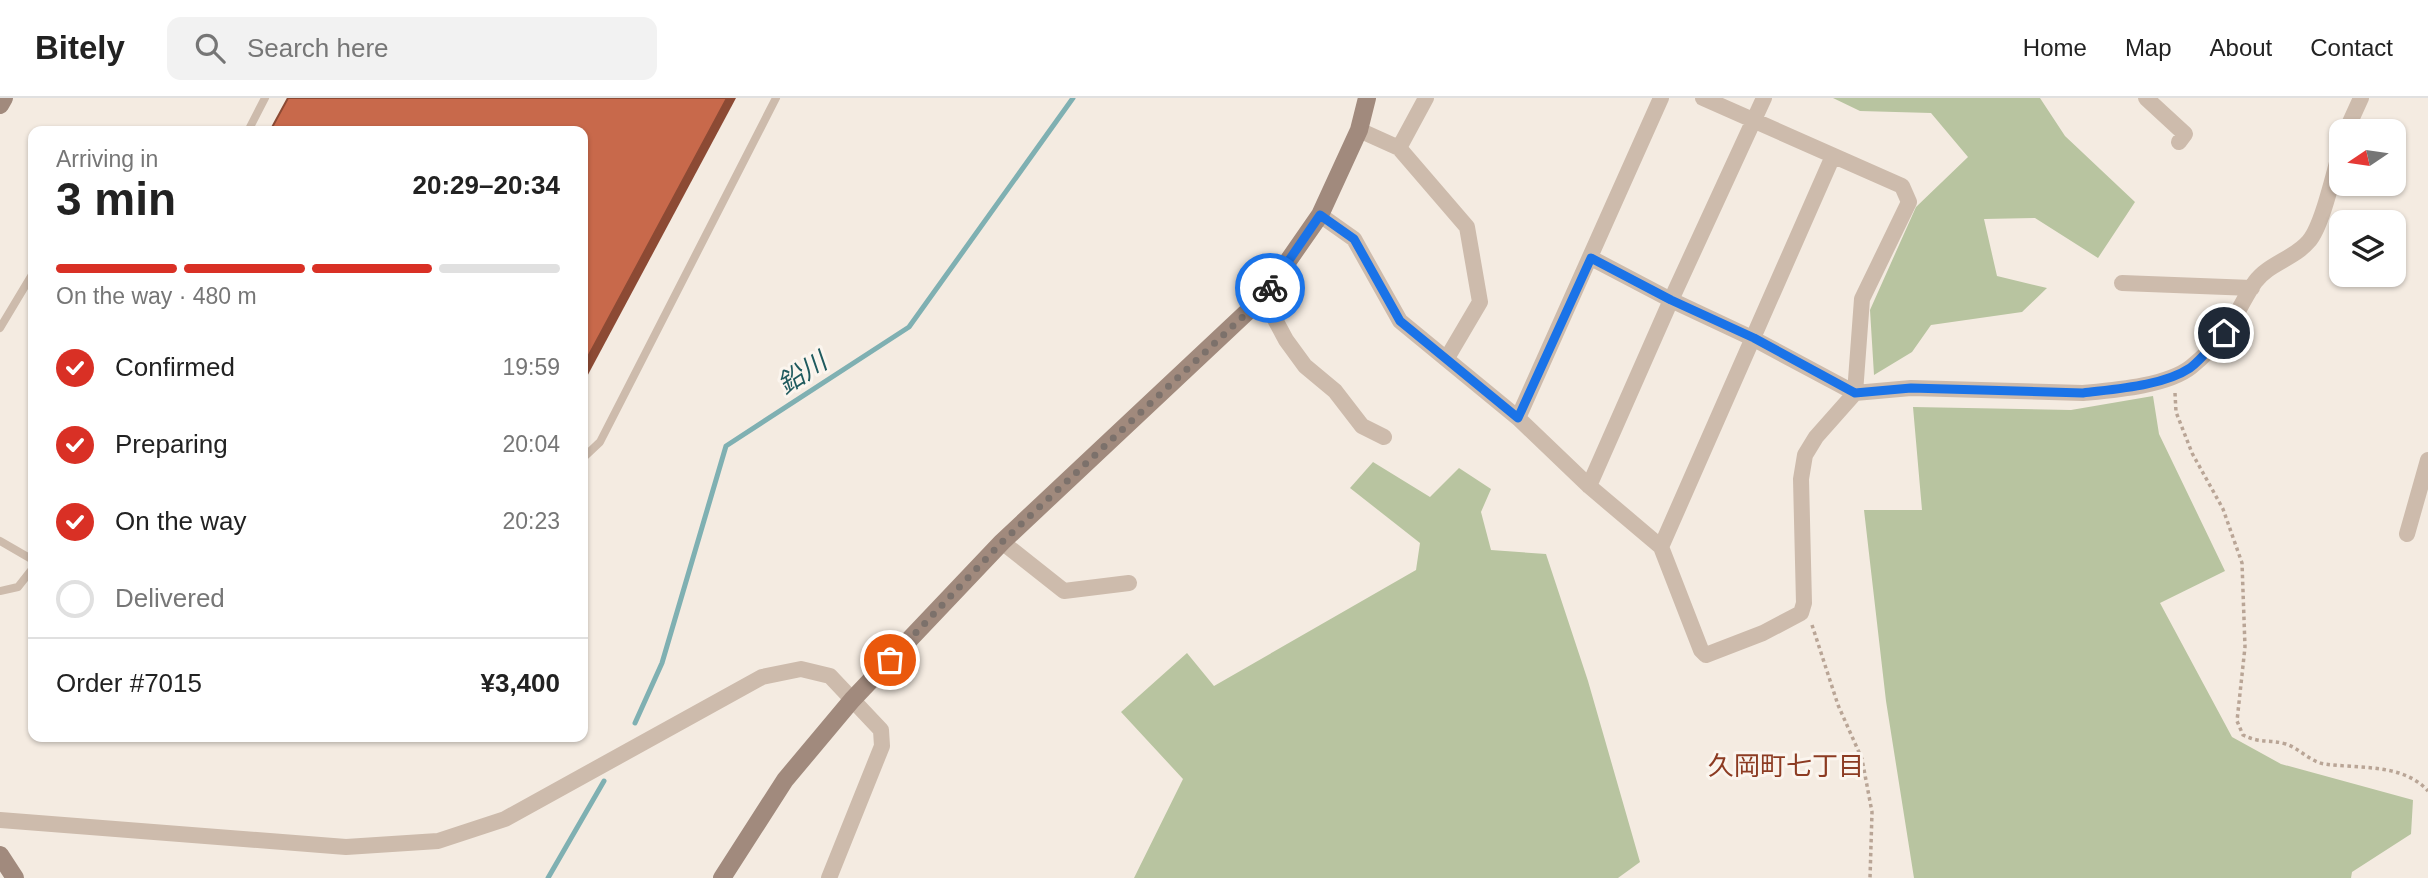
<!DOCTYPE html>
<meta charset="utf-8">
<style>
:root{--surface:#fff;--page:#f2f2f2;--text:#222;--muted:#767676;--line:#e0e0e0;--accent:#d93025}
body{margin:0;font-family:Arial,"Noto Sans JP",sans-serif;background:var(--page);color:var(--text);height:100vh;display:flex;flex-direction:column;font-size:26px;white-space:nowrap}
*{box-sizing:border-box;margin:0}
p{font-size:23px;color:var(--muted)}
.icon{flex:none;width:38px;height:38px;fill:none;stroke:currentColor;stroke-width:2;stroke-linecap:round;stroke-linejoin:round}
.map{position:relative;flex:1;overflow:hidden}
.sheet{position:absolute;left:28px;top:28px;width:560px;height:616px;display:flex;flex-direction:column;background:var(--surface);border-radius:14px;box-shadow:0 2px 5px #0004}
.sheet>*{flex:none}
.needle{width:46px;rotate:257deg}
.buttons{position:absolute;left:2329px;top:21px;display:grid;gap:14px}
.buttons a{display:grid;place-items:center;width:77px;height:77px;border-radius:14px;background:var(--surface);box-shadow:0 2px 5px #0004;font-size:35px}
.pin{position:absolute;display:grid;place-items:center;width:60px;height:60px;color:#fff;margin:-30px;border:4px solid #fff;border-radius:50%;box-shadow:0 2px 7px #0007}
.courier{position:absolute;display:grid;place-items:center;width:70px;height:70px;margin:-35px;border:5px solid #1a73e8;border-radius:50%;background:#fff;color:#222;box-shadow:0 2px 9px #0007}
.summary em{font-style:normal;font-weight:700}
.summary div{display:flex;flex-direction:column-reverse}
.summary{display:flex;align-items:center;justify-content:space-between;height:119px;padding:0 28px}
h1{font-size:46px;font-weight:700;line-height:52px}
.bar{display:grid;grid-template-columns:repeat(4,1fr);gap:10px 7px;align-content:center;height:84px;padding:0 28px}
.bar i{height:9px;border-radius:5px;background:var(--line)}
.bar .on{background:var(--accent)}
.bar p{grid-column:span 4}
.line{display:flex;align-items:center;gap:18px;padding:0 28px;border-top:2px solid var(--line)}
.line div{flex:1}
ol{padding:0 28px;list-style:none}
li{display:flex;align-items:center;gap:21px;height:77px}
li p{margin-inline-start:auto}
li .icon{padding:7px;border-radius:50%;background:var(--accent);color:#fff;stroke-width:4}
li:last-child{color:var(--muted)}
li i{width:38px;height:38px;border:4px solid var(--line);border-radius:50%}
header{display:flex;align-items:center;gap:42px;box-sizing:border-box;height:98px;padding:0 35px;background:var(--surface);border-bottom:2px solid var(--line)}
header strong{font-size:33px}
nav{display:flex;gap:38px;margin-inline-start:auto;font-size:24px}
.search{width:490px;height:63px;background:var(--page);display:flex;align-items:center;gap:18px;box-sizing:border-box;padding:0 24px;border-radius:14px;color:var(--muted);font-size:26px}
.map>svg:first-child{display:block}
.green{fill:#b8c4a0}
.lines{fill:none;stroke-linecap:round;stroke-linejoin:round}
.stream{stroke:#7fb0b2;stroke-width:5}
.path{stroke:#b9a596;stroke-width:3.5;stroke-dasharray:3.5 3.5;stroke-linecap:butt}
.lane{stroke:#cdbbac;stroke-width:8}
.street{stroke:#cdbbac;stroke-width:16}
.secondary{stroke:#a18a7d;stroke-width:18}
.shaded-wall{fill:#8c4a34}
.building{fill:#c8694b;stroke:#8c4a34;stroke-width:2}
.done{stroke:#7c716b;stroke-width:7;stroke-dasharray:0 12.6}
.route{stroke:#1a73e8;stroke-width:9}
.labels{text-anchor:middle;stroke-width:6;stroke-linejoin:round;paint-order:stroke}
.water-label{font-size:26px;font-style:italic;fill:#1f5a5e;stroke:#fbf5ee}
.neighbourhood-label{font-size:26px;fill:#8c3b22;stroke:#fbf5ee}
</style>
<header>
<strong>Bitely</strong>
<div class="search"><svg class="icon" aria-label="search" viewBox="0 0 24 24"><circle cx="10" cy="10" r="6"/><path d="M15 15l6 6"/></svg>Search here</div>
<nav><a>Home</a><a>Map</a><a>About</a><a>Contact</a></nav>
</header>
<div class="map">
<svg width="2428" height="780" viewBox="0 0 2428 780">
<rect width="100%" height="100%" fill="#f4ebe1"/>
<path class="green" d="M1833 0H2040L2065 38 2135 104 2098 160 2035 120 1984 121 1997 178 2047 190 2022 214 1931 227 1912 254 1874 277 1870 212 1916 109 1968 59 1931 15 1860 13Z
M2153 298 2159 336 2225 473 2160 505 2232 639 2281 666 2413 702 2411 736 2352 774 2351 780H1914L1886 603 1864 412H1922L1913 309 2071 312Z
M1373 364 1430 399 1459 370 1491 391 1481 414 1491 452 1546 456 1588 583 1640 764 1618 780H1134L1183 681 1121 614 1187 555 1214 588 1416 472 1420 445 1350 390Z"/>
<g class="lines">
<path class="stream" d="M635 625 662 565 726 348 909 229 1073 0
M548 780 604 683"/>
<path class="path" d="M2175 295 2176 314 2192 355 2223 411 2242 465 2245 549 2237 623 2243 637C2261 646 2269 641 2286 646 2299 650 2310 664 2325 666 2359 671 2403 665 2428 693
M1812 527 1838 607 1862 661 1872 714 1870 780"/>
<path class="lane" d="M248 33 265 0
M0 230 33 175
M583 360 600 344 776 0
M0 443 33 462
M0 493 18 489 33 470"/>
<path class="street" d="M2146 0 2185 36 2179 44
M1359 32 1399 50 1426 0
M2346 33 2361 0
M1399 50 1467 129 1480 204 1447 260
M1320 117 1354 141 1400 223 1518 320 1589 388 1661 449 1701 552 1706 557 1763 535 1801 515 1804 505 1801 381 1805 357 1816 339 1855 295 1862 201 1909 104 1902 88 1703 0
M1591 160 1671 202 1754 241 1855 295 1911 290 2083 295C2114 292 2167 288 2191 269 2202 260 2216 246 2225 235 2236 219 2244 200 2255 184 2269 165 2294 161 2309 143 2323 127 2335 69 2342 47
M2122 185 2252 190
M1263 199 1286 242 1305 268 1335 293 1362 328 1384 339
M1518 320 1661 0
M1589 388 1671 202 1764 0
M2407 436 2428 362
M1002 444 1064 493 1129 485
M1661 449 1833 58
M0 722 346 749 438 743 505 721 762 579 801 571 830 578 881 632 882 648 829 780"/>
<path class="secondary" d="M0 7 4 0
M0 757 15 780
M722 780 785 682 852 602 1002 444 1263 199 1320 117 1359 32 1367 0"/>
</g>
<path class="shaded-wall" d="M727 0H736L583 286V268Z"/>
<path class="building" d="M288 0H727L583 268V33H270Z"/>
<g class="lines">
<path class="done" d="M890 562 1002 444 1263 200 1270 190"/>
<path class="route" d="M1270 190 1320 117 1354 141 1400 223 1518 320 1591 160 1671 202 1754 240 1855 295 1911 290 2083 295C2115 291 2163 288 2190 270 2202 261 2213 246 2224 235"/>
</g>
<g class="labels">
<g class="water-label">
<text transform="translate(802 275) rotate(-33)" y="9">鉛川</text>
</g>
<g class="neighbourhood-label">
<text x="1786" y="677">久岡町七丁目</text>
</g>
</g>
</svg>
<div class="buttons">
<a><svg class="needle" viewBox="-14 -14 28 28"><path d="M0-13l5 13h-10z" fill="#e53935"/><path d="M0 13l5-13h-10z" fill="#767676"/></svg></a>
<a><svg class="icon" aria-label="layers" viewBox="0 0 24 24"><path d="M12 4l9 5-9 5-9-5zM3 14l9 5 9-5"/></svg></a>
</div>
<div class="pin" style="left:890px;top:562px;background:#ea580c"><svg class="icon" aria-label="bag" viewBox="0 0 24 24"><path d="M5 8h14l-1 12H6zM9 8a3 3 0 0 1 6 0"/></svg></div>
<div class="pin" style="left:2224px;top:235px;background:#1f2937"><svg class="icon" aria-label="home" viewBox="0 0 24 24"><path d="M3 11l9-7 9 7M6 9v11h12V9"/></svg></div>
<div class="courier" style="left:1270px;top:190px"><svg class="icon" aria-label="bike" viewBox="0 0 24 24"><circle cx="6" cy="16" r="4"/><circle cx="18" cy="16" r="4"/><path d="M6 16l4-8h5l3 8M10 8l3 8H6M13 5h3"/></svg></div>
<section class="sheet">
<div class="summary"><div><h1>3 min</h1><p>Arriving in</p></div><em>20:29–20:34</em></div>
<div class="bar"><i class="on"></i><i class="on"></i><i class="on"></i><i></i><p>On the way · 480 m</p></div>
<ol>
<li><svg class="icon" aria-label="check" viewBox="0 0 24 24"><path d="M5 12l5 5 9-10"/></svg>Confirmed<p>19:59</p></li>
<li><svg class="icon" aria-label="check" viewBox="0 0 24 24"><path d="M5 12l5 5 9-10"/></svg>Preparing<p>20:04</p></li>
<li><svg class="icon" aria-label="check" viewBox="0 0 24 24"><path d="M5 12l5 5 9-10"/></svg>On the way<p>20:23</p></li>
<li><i></i>Delivered</li>
</ol>
<div class="line" style="height:91px"><div>Order #7015</div><b>¥3,400</b></div>
</section>
</div>
